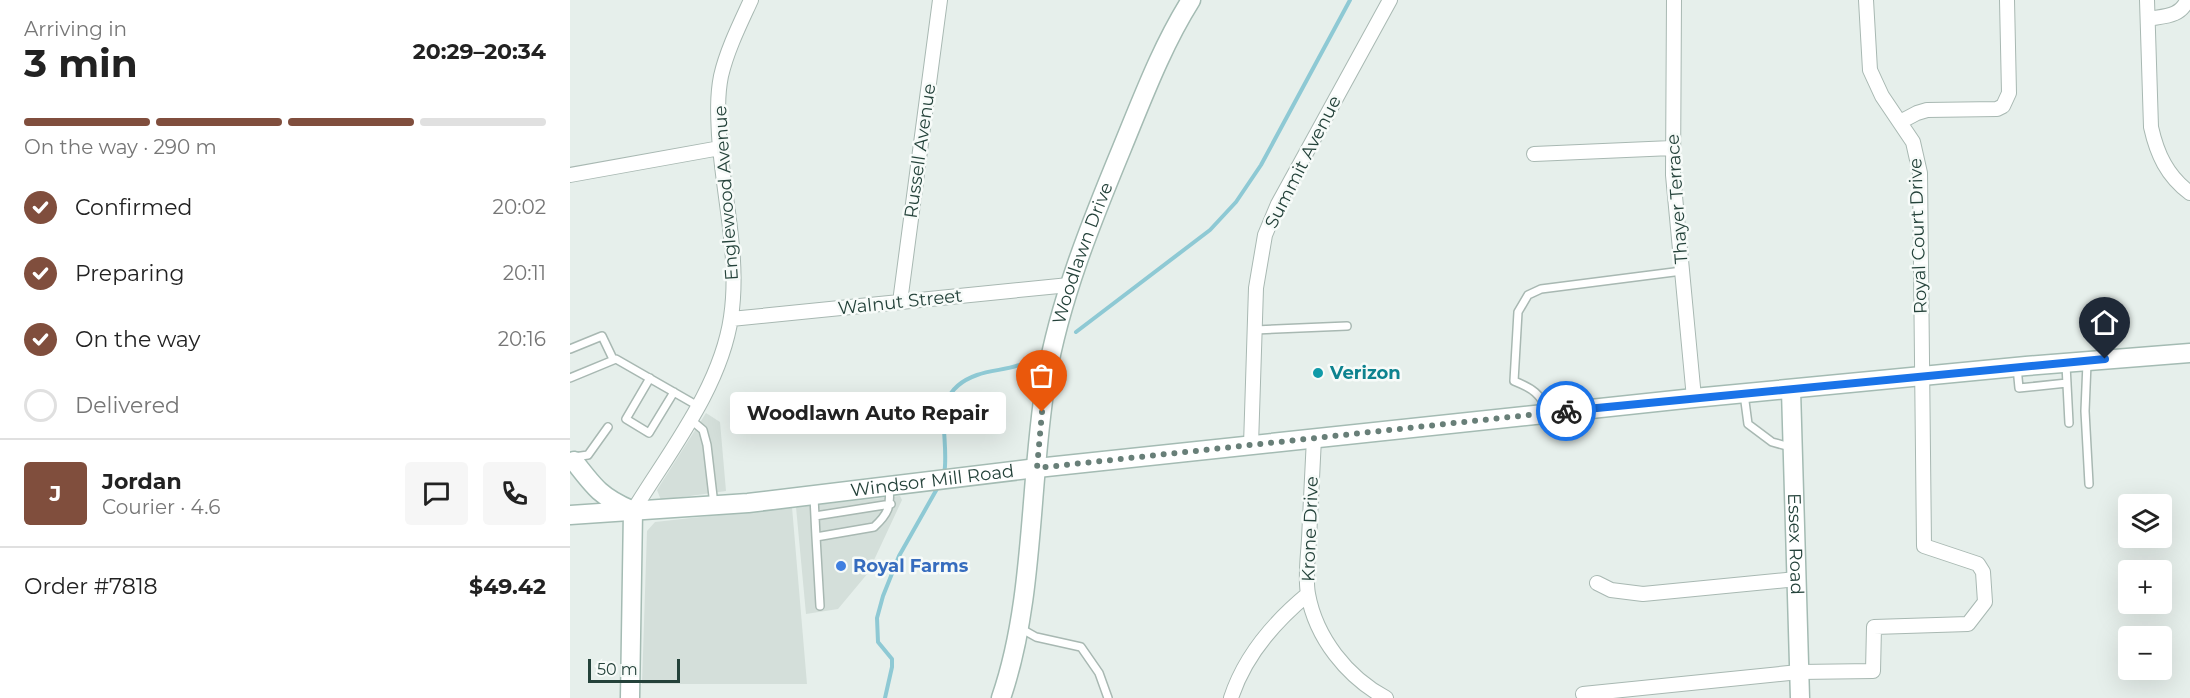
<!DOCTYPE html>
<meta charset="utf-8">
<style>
:root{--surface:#fff;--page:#f6f6f6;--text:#222;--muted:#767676;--line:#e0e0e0;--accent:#804e3d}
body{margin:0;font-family:Montserrat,sans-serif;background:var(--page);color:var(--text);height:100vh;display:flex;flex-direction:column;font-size:22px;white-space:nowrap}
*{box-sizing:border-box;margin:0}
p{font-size:20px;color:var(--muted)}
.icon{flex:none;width:33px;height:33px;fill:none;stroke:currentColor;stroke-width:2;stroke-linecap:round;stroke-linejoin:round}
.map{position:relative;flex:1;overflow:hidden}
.side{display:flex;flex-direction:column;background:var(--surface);width:570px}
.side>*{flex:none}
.controls{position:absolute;left:1548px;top:494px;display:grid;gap:12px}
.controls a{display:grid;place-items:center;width:54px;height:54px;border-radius:6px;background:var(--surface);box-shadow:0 6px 24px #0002;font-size:30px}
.scale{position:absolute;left:18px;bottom:15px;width:92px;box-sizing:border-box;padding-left:6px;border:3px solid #24423a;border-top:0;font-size:16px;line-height:21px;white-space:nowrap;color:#24423a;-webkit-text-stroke:4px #f7fbf9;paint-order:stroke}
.pin{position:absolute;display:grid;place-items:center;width:51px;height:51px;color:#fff;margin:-62px -26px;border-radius:50% 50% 50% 0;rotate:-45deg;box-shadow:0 0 6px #0007}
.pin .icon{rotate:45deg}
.courier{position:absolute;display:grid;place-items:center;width:60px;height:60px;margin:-30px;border:4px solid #1a73e8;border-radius:50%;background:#fff;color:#222;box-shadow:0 2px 8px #0007}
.bubble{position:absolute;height:42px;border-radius:6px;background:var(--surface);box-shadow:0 6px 24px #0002;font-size:20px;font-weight:700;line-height:42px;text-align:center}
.headline em{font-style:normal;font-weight:700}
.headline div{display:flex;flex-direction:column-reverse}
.headline{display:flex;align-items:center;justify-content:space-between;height:102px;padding:0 24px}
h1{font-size:39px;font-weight:700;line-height:45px}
.bar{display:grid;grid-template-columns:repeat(4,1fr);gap:9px 6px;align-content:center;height:72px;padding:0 24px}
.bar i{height:8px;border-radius:4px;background:var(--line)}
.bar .on{background:var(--accent)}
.bar p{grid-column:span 4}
.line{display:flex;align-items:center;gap:15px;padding:0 24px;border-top:2px solid var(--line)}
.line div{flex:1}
.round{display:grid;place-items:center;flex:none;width:63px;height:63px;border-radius:6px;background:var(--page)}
ol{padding:0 24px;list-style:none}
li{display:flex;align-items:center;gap:18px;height:66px}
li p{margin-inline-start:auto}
li .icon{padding:6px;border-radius:50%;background:var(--accent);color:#fff;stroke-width:4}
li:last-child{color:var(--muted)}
li i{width:33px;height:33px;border:3px solid var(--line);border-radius:50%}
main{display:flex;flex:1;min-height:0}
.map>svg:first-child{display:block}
.built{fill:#d4dfda}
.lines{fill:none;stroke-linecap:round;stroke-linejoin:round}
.stream{stroke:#8ec9d4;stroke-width:4}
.lane-casing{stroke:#a8b8b2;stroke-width:10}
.street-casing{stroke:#a8b8b2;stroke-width:16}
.secondary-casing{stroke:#a4bbb3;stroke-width:21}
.lane{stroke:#fff;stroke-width:7}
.street{stroke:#fff;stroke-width:14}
.secondary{stroke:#fff;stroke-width:18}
.done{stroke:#687f78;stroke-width:6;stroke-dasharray:0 10.8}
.route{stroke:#1a73e8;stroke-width:8}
.culture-dot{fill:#0f9aa8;stroke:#f7fbf9;stroke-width:2}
.shop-dot{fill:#3f7fe0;stroke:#f7fbf9;stroke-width:2}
.labels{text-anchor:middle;stroke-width:5;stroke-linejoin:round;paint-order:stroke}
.street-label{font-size:18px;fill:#24423a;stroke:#f7fbf9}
.culture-label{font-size:18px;font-weight:bold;fill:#0d838f;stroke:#f7fbf9;text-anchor:start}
.shop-label{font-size:18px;font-weight:bold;fill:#366cbe;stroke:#f7fbf9;text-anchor:start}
</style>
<main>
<section class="side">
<div class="headline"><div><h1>3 min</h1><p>Arriving in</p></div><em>20:29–20:34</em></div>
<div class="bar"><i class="on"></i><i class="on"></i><i class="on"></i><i></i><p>On the way · 290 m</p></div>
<ol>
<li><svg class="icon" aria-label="check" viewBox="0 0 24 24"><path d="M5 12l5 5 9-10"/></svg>Confirmed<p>20:02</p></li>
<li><svg class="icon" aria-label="check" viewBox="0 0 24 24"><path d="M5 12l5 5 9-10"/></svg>Preparing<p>20:11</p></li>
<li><svg class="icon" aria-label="check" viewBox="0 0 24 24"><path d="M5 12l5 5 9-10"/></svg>On the way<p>20:16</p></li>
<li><i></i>Delivered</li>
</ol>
<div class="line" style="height:108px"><b class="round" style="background:var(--accent);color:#fff">J</b><div><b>Jordan</b><p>Courier · 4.6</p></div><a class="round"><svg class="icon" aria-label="chat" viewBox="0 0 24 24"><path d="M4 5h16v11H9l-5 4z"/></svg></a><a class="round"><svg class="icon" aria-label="phone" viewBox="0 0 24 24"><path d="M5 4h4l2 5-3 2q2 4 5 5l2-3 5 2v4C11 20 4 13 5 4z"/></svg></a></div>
<div class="line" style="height:78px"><div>Order #7818</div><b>$49.42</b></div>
</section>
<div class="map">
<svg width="1620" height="698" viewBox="0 0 1620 698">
<rect width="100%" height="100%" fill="#e6efeb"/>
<path class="built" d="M136 413 150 422 156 491 91 500 87 490Z
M330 496 332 500 298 573 268 609 236 614 226 507Z
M222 507 237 684H72L77 531 85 522Z"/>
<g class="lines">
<path class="stream" d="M506 332 640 230 666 202 691 165 780 0
M374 475C381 436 356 393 407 375 423 369 442 370 456 362
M315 698 322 667V659L308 642 307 618 313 596 329 556 368 487"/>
<g class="lane-casing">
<path id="lane" d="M685 330 777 326
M0 349 32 336 43 359
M1517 363 1515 411 1519 484
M1496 365 1499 423
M1447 367 1449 388 1497 383
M0 378 46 359 128 406
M80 378 56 419 79 433 104 392
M1174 394 1178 424 1202 442 1220 447
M978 412C971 394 962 388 944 381L948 312 958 295 971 289 1112 271
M120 419 133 430 137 445 144 505
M4 457 18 455 38 427
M244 497 246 537 304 527C318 514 321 507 319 488
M245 516 321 504
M246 537 250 606
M450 628 466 637 511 647 529 673 538 698"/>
</g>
<g class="street-casing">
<path id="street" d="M1104 0 1103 175 1124 398
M1577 0 1581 127C1587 154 1597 176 1620 193
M1578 19C1593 16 1611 17 1617 0
M1330 122 1347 113 1357 110 1427 109 1433 106 1439 93 1437 0
M964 154 1102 148
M0 175 150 148
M330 302 370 0
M161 319 499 285
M744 438C742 472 741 505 739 539 738 557 735 577 738 594 746 638 777 677 816 698
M681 445 686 288 695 235 708 204 820 0
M63 511C99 452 151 387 161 317 170 257 153 196 149 135 148 116 147 96 151 76 157 50 170 24 181 0
M1027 583 1041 590 1073 594 1227 579
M1013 694 1229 672 1303 671 1304 627 1398 624 1415 602 1413 572 1408 564 1354 546 1350 173 1343 142 1312 96 1300 70 1296 0
M661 698C675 655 704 622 738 594"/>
</g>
<g class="secondary-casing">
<g id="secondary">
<path id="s1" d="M1221 390 1230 698"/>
<path d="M4 461C24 487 31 497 61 510"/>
<path id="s2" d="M0 515 178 503 467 468 1124 398 1456 366 1620 353"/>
<path d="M60 698 63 511"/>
<path id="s3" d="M431 698C465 600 459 482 476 380 490 299 521 223 552 148 573 97 592 46 621 0"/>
</g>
</g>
<use href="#lane" class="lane"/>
<use href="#street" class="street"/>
<use href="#secondary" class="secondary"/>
</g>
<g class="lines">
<path class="done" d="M472 412 467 468 996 411"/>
<path class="route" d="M996 411 1535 359"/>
</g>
<circle class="culture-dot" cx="748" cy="373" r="6"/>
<circle class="shop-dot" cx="271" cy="566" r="6"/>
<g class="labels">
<g class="street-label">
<text transform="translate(350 151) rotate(-82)" y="6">Russell Avenue</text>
<text transform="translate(733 162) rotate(-63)" y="6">Summit Avenue</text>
<text transform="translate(156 193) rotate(-94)" y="6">Englewood Avenue</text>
<text transform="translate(1107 199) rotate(-94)" y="6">Thayer Terrace</text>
<text transform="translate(1348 236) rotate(-92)" y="6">Royal Court Drive</text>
<text dy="6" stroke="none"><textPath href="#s3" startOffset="454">Woodlawn Drive</textPath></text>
<text transform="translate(330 302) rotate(-6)" y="6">Walnut Street</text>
<text dy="6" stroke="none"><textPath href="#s2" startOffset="364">Windsor Mill Road</textPath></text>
<text transform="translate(740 529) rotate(-88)" y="6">Krone Drive</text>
<text dy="6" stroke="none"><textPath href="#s1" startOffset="154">Essex Road</textPath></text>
</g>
<g class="culture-label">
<text x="760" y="379">Verizon</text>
</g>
<g class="shop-label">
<text x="283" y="572">Royal Farms</text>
</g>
</g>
</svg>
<div class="controls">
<a><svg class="icon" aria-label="layers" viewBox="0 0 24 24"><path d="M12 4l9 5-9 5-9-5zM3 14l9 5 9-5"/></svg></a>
<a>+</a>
<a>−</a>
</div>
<div class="scale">50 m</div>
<div class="pin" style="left:472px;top:412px;background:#ea580c"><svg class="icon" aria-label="bag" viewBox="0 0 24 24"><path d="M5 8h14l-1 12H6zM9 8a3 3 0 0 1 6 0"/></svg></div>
<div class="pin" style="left:1535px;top:359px;background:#1f2937"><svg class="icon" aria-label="home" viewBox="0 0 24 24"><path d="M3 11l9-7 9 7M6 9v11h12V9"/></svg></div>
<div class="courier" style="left:996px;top:411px"><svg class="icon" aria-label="bike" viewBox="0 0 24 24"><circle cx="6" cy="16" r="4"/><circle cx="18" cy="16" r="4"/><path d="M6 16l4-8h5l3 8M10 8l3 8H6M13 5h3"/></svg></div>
<div class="bubble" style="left:160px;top:392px;width:276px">Woodlawn Auto Repair</div>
</div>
</main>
